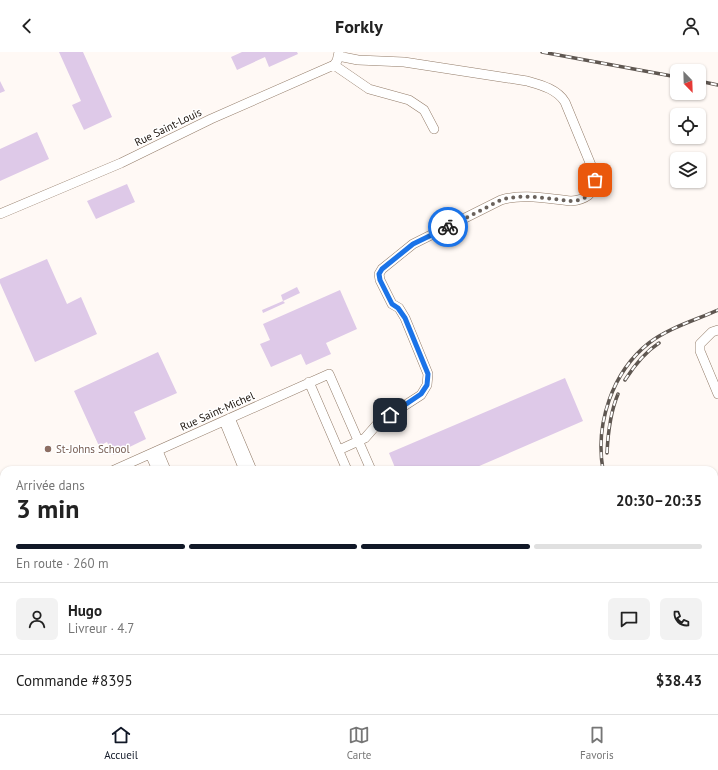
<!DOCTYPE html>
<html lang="fr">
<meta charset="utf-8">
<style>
:root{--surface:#fff;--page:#f2f2f2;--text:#222;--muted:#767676;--line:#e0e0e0;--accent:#111827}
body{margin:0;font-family:"PT Sans",sans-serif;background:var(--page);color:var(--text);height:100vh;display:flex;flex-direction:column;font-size:15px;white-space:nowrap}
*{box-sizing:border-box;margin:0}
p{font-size:13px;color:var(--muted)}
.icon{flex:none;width:22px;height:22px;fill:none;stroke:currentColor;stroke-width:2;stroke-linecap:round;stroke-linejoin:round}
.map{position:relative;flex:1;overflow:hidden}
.drawer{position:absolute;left:0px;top:414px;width:718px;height:248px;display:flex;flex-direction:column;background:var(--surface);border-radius:12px 12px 0 0;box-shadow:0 1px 3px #0004}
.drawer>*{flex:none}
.needle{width:26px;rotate:157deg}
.controls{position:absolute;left:670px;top:12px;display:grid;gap:8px}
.controls a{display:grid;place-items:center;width:36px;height:36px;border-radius:6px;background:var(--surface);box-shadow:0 1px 3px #0004;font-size:20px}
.pin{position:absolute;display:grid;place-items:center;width:34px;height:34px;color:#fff;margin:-17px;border-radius:8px;box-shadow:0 2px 6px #0006}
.courier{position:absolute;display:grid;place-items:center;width:40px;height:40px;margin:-20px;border:3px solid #1a73e8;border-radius:50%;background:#fff;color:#222;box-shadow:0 1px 5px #0007}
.head em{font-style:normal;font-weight:700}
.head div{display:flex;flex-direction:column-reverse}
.head{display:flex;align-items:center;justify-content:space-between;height:68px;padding:0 16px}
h1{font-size:26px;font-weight:700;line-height:30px}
.bar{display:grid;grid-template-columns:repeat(4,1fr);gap:6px 4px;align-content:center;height:48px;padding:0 16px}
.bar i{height:5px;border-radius:3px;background:var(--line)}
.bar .selected{background:var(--accent)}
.bar p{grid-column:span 4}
.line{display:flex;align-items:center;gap:10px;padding:0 16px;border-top:1px solid var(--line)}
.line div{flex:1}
.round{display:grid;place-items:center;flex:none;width:42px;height:42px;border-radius:6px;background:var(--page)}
header{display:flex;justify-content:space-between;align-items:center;height:52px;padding:0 16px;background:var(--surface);font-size:18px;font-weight:700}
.tabs{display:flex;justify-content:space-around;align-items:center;height:56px;border-top:1px solid var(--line);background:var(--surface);font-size:11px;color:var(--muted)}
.tabs a{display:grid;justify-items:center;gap:2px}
.tabs .selected{color:var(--accent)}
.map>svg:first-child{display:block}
.building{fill:#dec9e8}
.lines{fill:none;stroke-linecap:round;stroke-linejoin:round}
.minor-casing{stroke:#937c69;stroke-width:10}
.minor{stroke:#fff;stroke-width:9}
.rail-casing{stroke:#5f5751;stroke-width:3.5}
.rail{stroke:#fff;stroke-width:2;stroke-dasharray:6;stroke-linecap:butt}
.done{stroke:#6a625c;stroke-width:4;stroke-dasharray:0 7.2}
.route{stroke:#1a73e8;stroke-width:5}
.education-dot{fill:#8d6e63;stroke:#fff;stroke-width:1.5}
.labels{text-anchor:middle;stroke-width:3;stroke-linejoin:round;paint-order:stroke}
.street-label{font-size:11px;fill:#191009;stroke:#fff}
.education-label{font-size:11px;fill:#785e54;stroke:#fff;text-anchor:start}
</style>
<header><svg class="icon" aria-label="back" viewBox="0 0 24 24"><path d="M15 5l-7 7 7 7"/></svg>Forkly<svg class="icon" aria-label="person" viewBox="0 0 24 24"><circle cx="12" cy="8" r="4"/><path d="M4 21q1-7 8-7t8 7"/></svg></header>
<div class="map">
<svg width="718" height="662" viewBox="0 0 718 662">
<rect width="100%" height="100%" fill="#fff9f5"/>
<path class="building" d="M59 0H83L112 65 84 78 72 53 81 49Z
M242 0H297L298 2 269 15 265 5 237 18 231 5Z
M0 29 5 39 0 41Z
M37 80 49 107 0 129V97Z
M127 132 135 150 96 167 87 149Z
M47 207 67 252 81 245 97 282 35 310 0 231V227Z
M297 235 300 241 283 249 281 243Z
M340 238 357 277 326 291 331 302 306 313 301 302 271 315 260 292 270 288 263 272Z
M283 249 285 251 263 261 262 258Z
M158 300 177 341 134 360 146 387 113 403 107 390 99 394 74 339Z
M565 326 583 369 470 418H396L389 401Z
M546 658H597L599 662H537Z"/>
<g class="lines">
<g class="minor-casing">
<path id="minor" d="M338 4 358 8 404 10 527 29C541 33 557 37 565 50L593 118C594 121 595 124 595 127 596 142 584 148 571 149 549 147 523 141 501 148L413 192 382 217 379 222 380 228 392 252 399 256 405 266 428 322 427 333 421 343 379 370 365 386 339 398
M334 13 369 37 409 48 424 58 434 77
M0 162 121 111 211 67 334 13 337 9 339 0
M718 278 712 280 700 292V299L718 342
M309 330 347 418
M230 366 252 418
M224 369 244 418
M158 399 166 418
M150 402 157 418
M114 418 329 322 371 418
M0 469 4 467
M0 493 4 502
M0 514 4 523
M714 650 718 648
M169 658 170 662
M178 658 179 662
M346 658 347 662
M353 658 354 662
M448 658 450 662
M473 658 475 662
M15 662 25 658
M31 662 41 658
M230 662 239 658
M250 662 259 658
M440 662 443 658
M684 662 694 658"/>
</g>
<use href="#minor" class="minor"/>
<g class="rail-casing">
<path id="rail" d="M542 0 677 25
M699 29 718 33
M625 328C634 314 645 300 659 291
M607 401C608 380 610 361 618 342
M603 418C595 372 612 320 649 291 668 276 696 268 718 258"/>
</g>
<use href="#rail" class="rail"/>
</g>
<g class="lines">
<path class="done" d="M448 175 501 148C523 141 549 147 571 149 586 148 592 143 595 128"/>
<path class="route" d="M390 363 421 342 427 333 428 322 405 266 398 256 392 252 380 228 379 222 382 217 413 192 448 175"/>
</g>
<circle class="education-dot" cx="48" cy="397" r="4"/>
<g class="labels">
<g class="street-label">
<text transform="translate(168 75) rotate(-26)" y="4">Rue Saint-Louis</text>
<text transform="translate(217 359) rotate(-24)" y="4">Rue Saint-Michel</text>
</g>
<g class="education-label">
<text x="56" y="401">St-Johns School</text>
</g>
</g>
</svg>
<div class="controls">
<a><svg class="needle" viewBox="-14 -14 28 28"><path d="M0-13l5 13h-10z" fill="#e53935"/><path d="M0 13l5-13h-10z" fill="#767676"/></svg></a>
<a><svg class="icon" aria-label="locate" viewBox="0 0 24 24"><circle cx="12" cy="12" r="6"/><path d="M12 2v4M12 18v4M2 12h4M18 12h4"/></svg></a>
<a><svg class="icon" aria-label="layers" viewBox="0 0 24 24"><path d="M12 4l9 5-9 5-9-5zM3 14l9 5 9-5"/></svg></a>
</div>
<div class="pin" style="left:595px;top:128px;background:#ea580c"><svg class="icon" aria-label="bag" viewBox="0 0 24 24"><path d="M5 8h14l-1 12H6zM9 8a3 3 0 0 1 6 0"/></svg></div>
<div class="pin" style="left:390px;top:363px;background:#1f2937"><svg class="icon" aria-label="home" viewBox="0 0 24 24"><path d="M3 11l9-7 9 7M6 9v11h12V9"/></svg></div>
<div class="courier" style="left:448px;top:175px"><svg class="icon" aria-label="bike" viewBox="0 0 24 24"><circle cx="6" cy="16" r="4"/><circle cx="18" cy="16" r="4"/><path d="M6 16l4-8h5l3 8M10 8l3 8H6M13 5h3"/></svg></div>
<section class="drawer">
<div class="head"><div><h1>3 min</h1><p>Arrivée dans</p></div><em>20:30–20:35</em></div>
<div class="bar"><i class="selected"></i><i class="selected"></i><i class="selected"></i><i></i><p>En route · 260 m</p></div>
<div class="line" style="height:72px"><a class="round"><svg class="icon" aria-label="person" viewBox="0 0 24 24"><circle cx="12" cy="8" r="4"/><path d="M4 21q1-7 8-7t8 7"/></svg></a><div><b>Hugo</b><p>Livreur · 4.7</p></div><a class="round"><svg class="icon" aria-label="chat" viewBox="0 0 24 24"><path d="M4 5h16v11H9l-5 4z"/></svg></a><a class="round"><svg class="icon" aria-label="phone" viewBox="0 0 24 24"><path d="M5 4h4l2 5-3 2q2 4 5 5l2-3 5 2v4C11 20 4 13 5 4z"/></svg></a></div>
<div class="line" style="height:52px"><div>Commande #8395</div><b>$38.43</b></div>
</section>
</div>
<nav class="tabs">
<a class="selected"><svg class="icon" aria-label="home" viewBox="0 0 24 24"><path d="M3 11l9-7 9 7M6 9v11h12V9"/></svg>Accueil</a>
<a><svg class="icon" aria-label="map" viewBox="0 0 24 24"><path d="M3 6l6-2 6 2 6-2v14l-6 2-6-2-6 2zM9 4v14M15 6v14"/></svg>Carte</a>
<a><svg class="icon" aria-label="saved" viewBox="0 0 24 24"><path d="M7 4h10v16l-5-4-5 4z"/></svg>Favoris</a>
</nav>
